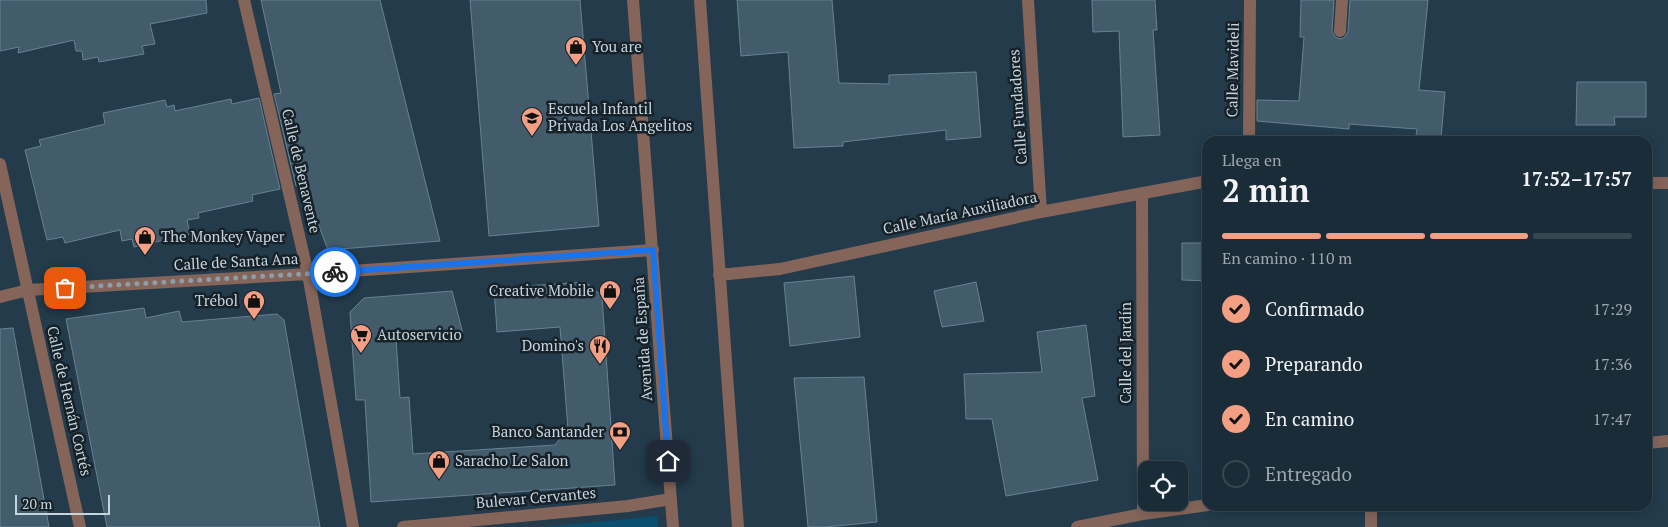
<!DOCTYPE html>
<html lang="es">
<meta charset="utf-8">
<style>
:root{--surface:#1a2c38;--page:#233440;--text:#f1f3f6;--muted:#9fa7ae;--line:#384853;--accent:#f39f84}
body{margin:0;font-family:"PT Serif",serif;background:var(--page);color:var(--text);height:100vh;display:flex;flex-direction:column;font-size:19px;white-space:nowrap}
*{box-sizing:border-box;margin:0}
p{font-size:16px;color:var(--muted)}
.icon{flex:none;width:28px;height:28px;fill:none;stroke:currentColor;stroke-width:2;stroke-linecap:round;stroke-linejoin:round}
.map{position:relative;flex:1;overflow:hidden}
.details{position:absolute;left:1202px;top:136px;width:450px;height:375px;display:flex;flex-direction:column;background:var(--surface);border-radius:15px;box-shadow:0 2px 12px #0003,0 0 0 1px var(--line)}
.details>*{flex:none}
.buttons{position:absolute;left:1138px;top:461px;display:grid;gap:10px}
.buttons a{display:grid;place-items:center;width:50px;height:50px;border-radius:10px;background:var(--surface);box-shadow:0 2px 12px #0003,0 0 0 1px var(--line);font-size:25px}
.scale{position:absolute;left:15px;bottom:12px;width:95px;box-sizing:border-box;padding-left:5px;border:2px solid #c6d4de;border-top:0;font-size:14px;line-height:18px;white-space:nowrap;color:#c6d4de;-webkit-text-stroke:4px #162128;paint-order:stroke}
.pin{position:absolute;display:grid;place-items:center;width:42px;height:42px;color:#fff;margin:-21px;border-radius:10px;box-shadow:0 2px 8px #0006}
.courier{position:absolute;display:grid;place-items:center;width:50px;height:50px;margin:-25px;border:4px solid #1a73e8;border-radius:50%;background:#fff;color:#222;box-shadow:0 1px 6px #0007}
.overview em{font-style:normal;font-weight:700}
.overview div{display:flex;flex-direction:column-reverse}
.overview{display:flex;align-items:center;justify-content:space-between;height:85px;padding:0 20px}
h1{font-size:32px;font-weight:700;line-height:38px}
.bar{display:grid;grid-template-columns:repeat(4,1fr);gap:8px 5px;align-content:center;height:60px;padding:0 20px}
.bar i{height:6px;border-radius:4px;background:var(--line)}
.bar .selected{background:var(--accent)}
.bar p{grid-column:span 4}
ol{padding:0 20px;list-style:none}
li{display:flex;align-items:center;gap:15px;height:55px}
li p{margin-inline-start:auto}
li .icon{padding:5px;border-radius:50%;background:var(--accent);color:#111;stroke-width:4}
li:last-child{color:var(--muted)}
li i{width:28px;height:28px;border:2px solid var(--line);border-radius:50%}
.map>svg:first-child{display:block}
.green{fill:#0a4e70}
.building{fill:#435c6c;stroke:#688294}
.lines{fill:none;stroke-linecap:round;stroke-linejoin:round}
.minor{stroke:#85655a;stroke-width:12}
.done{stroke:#8d9eab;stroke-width:5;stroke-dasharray:0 9}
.route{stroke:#1a73e8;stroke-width:6}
.labels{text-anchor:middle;stroke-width:5;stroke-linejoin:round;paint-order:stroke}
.poi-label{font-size:15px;fill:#c6d4de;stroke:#162128;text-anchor:start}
.street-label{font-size:15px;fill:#c6d4de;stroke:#162128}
</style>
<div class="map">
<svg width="1668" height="527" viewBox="0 0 1668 527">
<rect width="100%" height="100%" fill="#233b4b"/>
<path class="green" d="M657 516 658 527H544Z"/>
<path class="building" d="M0 0H206L207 13 150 24 155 44 142 46 144 54 99 62 98 57 83 60 82 51H76L74 40 18 53 19 47 0 51Z
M261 0H380L440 241 328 250 303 184 296 186 274 94 281 93Z
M470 0H580L599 226 489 236Z
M737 0H832L839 83 889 84V75L976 72 981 137 946 140V130L843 142V146L794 148 788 52 741 56Z
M1092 0H1155L1157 30H1153L1160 135 1123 137 1119 31 1093 32Z
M1301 0H1334L1332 31 1335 37 1340 39 1344 38 1348 32 1350 0H1428L1419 90 1445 92 1441 138 1416 136 1417 129 1349 124V129L1257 121V100L1299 101 1304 37H1300Z
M1577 82H1646V117H1614L1615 125H1576Z
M259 98 280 189 252 195 253 201 198 213 199 218 187 220 190 234 134 247 132 239 122 241 120 230 65 243 63 237 47 240 25 150 41 146 39 140 105 124 103 113 165 100 167 107 174 105 175 111 231 99 232 104Z
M1182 243H1208V281L1182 280Z
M854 276 860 337 790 346 784 283Z
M586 282 602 296 615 485 371 502 365 400H356L350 312 364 298 452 291 463 334 396 339 400 398 409 397 413 454 555 445 568 429 560 327 497 332 494 288Z
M976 282 984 321 942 327 934 291Z
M144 308 146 318 179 311 182 322 277 314 284 320 320 527H107L66 319Z
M1086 325 1095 396 1082 398 1098 480 1006 496 992 419H966L964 374 1042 372 1037 332Z
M13 328 49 527H0V329Z
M864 377 877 522 826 527H808L794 378Z"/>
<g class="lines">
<path class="minor" d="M244 0 308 274 353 527
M633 0 673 527
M700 0 738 527
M1028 0 1041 212
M1340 31 1342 0
M1249 141 1250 0
M0 164 80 527
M1648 183H1668
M1142 193 1143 514
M719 275 780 269 1041 212 1208 181
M0 297 28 290 308 274 653 250
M1648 443 1668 441
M1371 506V527
M403 527 628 506 671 499
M1077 527 1143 514 1208 505"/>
</g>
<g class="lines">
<path class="done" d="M65 288 335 272"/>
<path class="route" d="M335 272 653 250 668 461"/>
</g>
<defs>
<g id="shop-pin" transform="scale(1.125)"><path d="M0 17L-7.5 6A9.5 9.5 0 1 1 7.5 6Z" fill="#f39f84" stroke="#162128"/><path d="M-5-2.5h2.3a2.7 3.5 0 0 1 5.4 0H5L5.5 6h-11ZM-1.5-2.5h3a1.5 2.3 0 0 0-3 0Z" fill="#111"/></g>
<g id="school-pin" transform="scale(1.125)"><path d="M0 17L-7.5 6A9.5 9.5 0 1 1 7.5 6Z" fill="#f39f84" stroke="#162128"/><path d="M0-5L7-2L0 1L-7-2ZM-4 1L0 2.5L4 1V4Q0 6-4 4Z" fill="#111"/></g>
<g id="supermarket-pin" transform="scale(1.125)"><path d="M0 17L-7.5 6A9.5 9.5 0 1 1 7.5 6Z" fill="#f39f84" stroke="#162128"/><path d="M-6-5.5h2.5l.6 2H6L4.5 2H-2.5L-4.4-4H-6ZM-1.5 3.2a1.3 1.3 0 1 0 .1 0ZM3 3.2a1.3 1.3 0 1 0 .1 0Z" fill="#111"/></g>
<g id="restaurant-pin" transform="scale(1.125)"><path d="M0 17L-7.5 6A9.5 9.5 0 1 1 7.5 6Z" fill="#f39f84" stroke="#162128"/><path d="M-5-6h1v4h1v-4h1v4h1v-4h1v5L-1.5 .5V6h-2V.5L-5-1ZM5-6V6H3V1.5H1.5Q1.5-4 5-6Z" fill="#111"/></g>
<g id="bank-pin" transform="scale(1.125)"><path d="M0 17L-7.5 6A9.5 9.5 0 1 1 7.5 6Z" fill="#f39f84" stroke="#162128"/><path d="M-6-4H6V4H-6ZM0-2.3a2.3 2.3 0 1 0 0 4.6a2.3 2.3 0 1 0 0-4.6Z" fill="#111"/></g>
</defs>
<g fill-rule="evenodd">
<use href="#shop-pin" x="576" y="47"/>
<use href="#school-pin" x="532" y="118"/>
<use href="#shop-pin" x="145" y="237"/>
<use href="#shop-pin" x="610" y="291"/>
<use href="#shop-pin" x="254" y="301"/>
<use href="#supermarket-pin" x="361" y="335"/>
<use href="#restaurant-pin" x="600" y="346"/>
<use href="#bank-pin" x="620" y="432"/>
<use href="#shop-pin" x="439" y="461"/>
</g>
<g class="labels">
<g class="poi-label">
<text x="592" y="52">You are</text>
<text x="548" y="114">Escuela Infantil<tspan x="548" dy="17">Privada Los Angelitos</tspan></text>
<text x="161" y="242">The Monkey Vaper</text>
<text x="594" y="296" text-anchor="end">Creative Mobile</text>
<text x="238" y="306" text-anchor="end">Trébol</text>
<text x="377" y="340">Autoservicio</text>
<text x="584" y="351" text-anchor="end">Domino's</text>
<text x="604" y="437" text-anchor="end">Banco Santander</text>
<text x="455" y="466">Saracho Le Salon</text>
</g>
<g class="street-label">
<text transform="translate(1233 70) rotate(-89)" y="5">Calle Mavideli</text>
<text transform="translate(1018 107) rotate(-94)" y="5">Calle Fundadores</text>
<text transform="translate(301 171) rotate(77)" y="5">Calle de Benavente</text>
<text transform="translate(960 213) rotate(-12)" y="5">Calle María Auxiliadora</text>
<text transform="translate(236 262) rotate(-3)" y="5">Calle de Santa Ana</text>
<text transform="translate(643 339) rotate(-94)" y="5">Avenida de España</text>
<text transform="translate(1126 353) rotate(-90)" y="5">Calle del Jardín</text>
<text transform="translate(69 401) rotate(77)" y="5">Calle de Hernán Cortés</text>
<text transform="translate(536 498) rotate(-5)" y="5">Bulevar Cervantes</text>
</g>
</g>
</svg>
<div class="buttons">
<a><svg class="icon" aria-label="locate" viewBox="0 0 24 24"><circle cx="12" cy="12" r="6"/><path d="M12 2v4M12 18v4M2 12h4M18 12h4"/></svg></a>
</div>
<div class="scale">20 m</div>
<div class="pin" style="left:65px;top:288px;background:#ea580c"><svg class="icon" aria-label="bag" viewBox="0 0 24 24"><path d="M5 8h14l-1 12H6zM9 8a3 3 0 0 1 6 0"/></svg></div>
<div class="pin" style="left:668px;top:461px;background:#1f2937"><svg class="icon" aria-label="home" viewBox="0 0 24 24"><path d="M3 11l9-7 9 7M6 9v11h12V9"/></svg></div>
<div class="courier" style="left:335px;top:272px"><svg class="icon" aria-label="bike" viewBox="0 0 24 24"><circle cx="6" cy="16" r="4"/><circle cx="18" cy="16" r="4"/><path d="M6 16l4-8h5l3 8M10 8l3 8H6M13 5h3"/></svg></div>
<section class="details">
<div class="overview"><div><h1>2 min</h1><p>Llega en</p></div><em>17:52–17:57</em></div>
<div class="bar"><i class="selected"></i><i class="selected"></i><i class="selected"></i><i></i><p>En camino · 110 m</p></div>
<ol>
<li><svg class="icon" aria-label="check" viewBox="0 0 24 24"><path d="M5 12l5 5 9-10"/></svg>Confirmado<p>17:29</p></li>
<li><svg class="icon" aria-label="check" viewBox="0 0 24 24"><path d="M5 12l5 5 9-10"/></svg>Preparando<p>17:36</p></li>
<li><svg class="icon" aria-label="check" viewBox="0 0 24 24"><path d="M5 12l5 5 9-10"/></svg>En camino<p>17:47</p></li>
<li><i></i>Entregado</li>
</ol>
</section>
</div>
